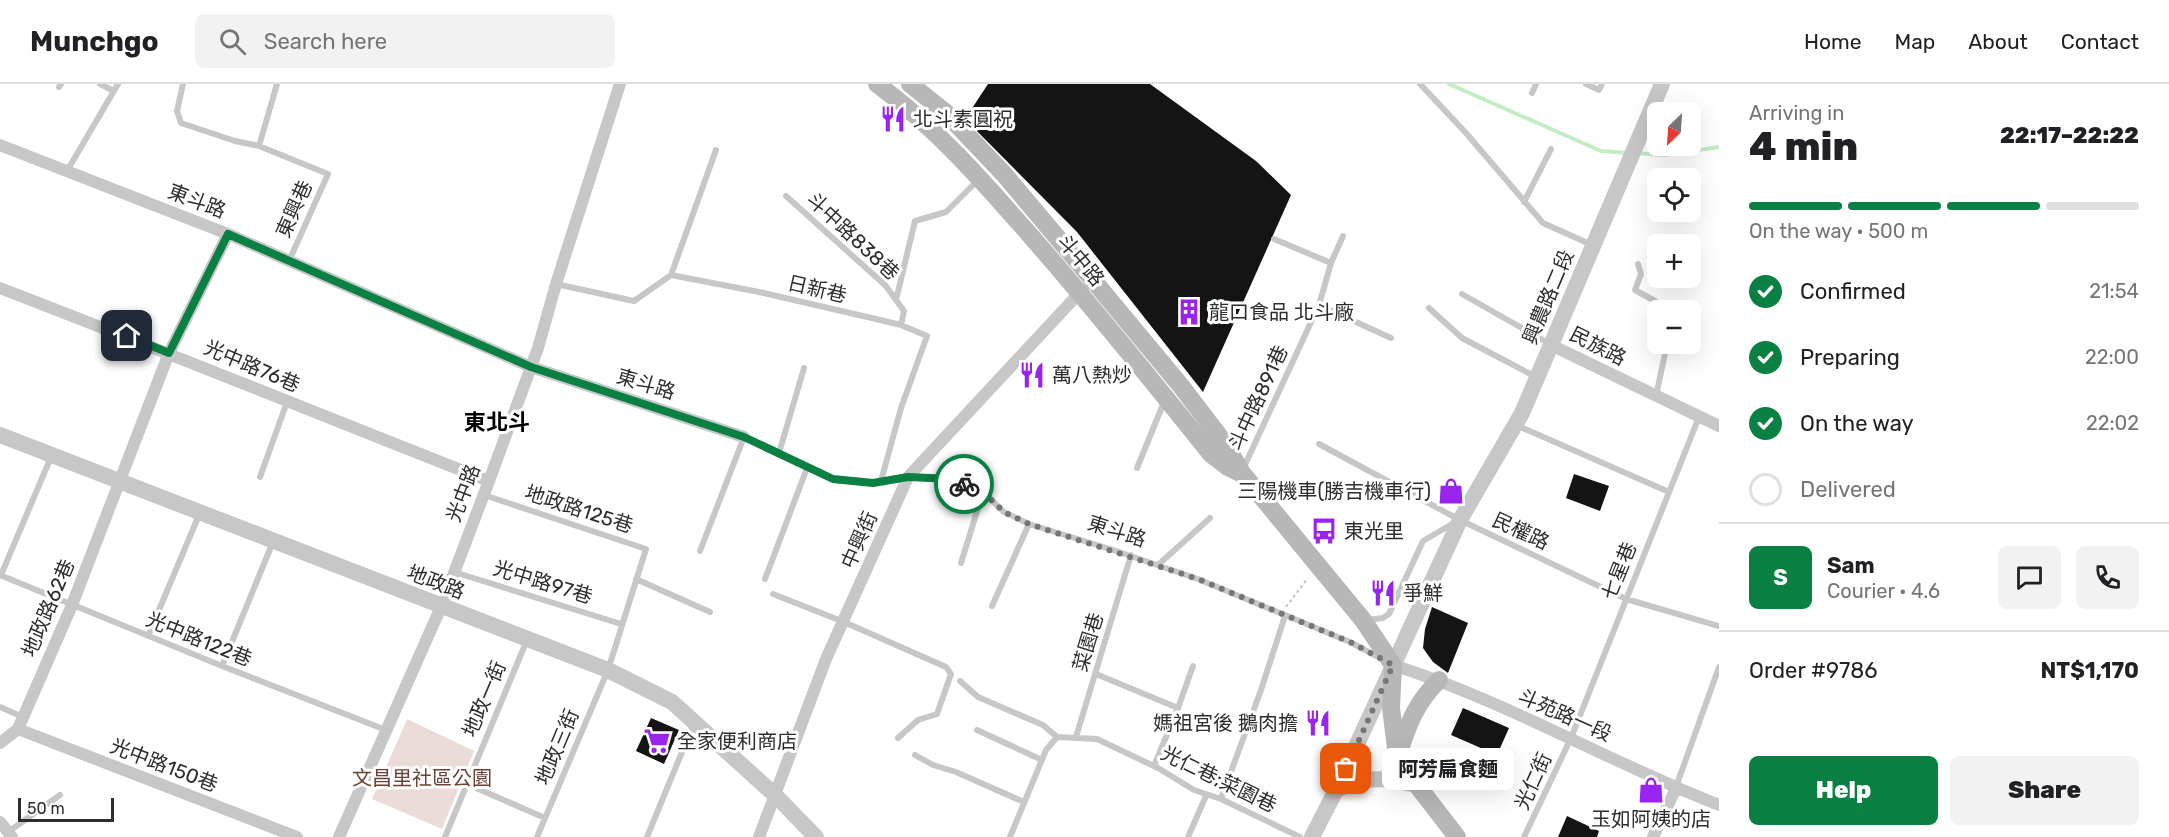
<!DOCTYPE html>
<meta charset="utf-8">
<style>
:root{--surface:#fff;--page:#f2f2f2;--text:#202124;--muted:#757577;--line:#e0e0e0;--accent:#0b8043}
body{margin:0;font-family:Rubik,"Noto Sans TC",sans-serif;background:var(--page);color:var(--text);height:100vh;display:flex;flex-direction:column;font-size:22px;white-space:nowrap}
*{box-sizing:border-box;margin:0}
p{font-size:20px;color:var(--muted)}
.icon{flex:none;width:33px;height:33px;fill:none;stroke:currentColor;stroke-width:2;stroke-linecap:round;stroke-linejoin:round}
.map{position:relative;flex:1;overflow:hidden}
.side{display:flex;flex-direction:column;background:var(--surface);width:450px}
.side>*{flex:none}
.needle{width:39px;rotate:205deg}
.buttons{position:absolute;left:1647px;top:18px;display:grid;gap:12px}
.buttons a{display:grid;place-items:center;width:54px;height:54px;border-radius:9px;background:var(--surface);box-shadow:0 6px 24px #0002;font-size:30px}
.scale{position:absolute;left:18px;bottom:15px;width:96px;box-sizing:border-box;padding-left:6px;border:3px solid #2d2d2d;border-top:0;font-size:16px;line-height:21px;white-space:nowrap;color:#2d2d2d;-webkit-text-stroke:4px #fff;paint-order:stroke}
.pin{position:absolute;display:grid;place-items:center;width:51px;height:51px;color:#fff;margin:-26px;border-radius:12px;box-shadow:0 3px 9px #0006}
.courier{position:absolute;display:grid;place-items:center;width:60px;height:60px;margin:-30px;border:4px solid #0b8043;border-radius:50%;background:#fff;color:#222;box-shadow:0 2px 8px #0007}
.bubble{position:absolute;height:42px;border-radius:9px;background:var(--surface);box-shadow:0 6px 24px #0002;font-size:20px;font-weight:800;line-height:42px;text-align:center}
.summary em{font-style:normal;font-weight:800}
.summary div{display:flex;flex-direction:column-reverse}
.summary{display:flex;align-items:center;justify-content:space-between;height:102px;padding:0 30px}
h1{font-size:39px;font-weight:800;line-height:45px}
.bar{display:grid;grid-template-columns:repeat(4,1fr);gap:9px 6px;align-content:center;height:72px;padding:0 30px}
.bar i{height:8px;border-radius:4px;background:var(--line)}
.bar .active{background:var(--accent)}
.bar p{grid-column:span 4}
.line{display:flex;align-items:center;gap:15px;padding:0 30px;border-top:2px solid var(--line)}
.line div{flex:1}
.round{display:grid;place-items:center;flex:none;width:63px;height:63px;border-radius:9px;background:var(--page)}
ol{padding:0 30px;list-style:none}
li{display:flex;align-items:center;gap:18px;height:66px}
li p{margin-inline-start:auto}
li .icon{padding:6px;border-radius:50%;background:var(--accent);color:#fff;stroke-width:4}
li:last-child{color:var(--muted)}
li i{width:33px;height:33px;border:3px solid var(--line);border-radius:50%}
.primary-button{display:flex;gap:12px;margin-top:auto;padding:12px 30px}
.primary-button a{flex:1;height:69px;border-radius:9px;background:var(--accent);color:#fff;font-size:24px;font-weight:800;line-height:69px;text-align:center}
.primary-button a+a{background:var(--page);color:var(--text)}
header{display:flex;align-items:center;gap:36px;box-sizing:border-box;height:84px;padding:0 30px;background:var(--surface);border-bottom:2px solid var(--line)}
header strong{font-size:28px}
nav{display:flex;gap:33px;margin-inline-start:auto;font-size:21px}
.search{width:420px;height:54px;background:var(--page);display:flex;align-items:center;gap:15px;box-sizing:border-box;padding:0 21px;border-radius:9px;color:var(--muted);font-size:22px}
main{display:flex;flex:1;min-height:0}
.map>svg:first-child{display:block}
.green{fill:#ecdcd9}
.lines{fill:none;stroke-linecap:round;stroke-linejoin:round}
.stream{stroke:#c4edc6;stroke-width:4}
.building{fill:#141414}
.path{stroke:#c1c1c1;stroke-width:2;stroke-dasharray:3 3;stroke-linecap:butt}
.service{stroke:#c7c7c7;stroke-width:6}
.minor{stroke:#c7c7c7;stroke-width:12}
.tertiary{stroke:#c7c7c7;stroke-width:16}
.secondary{stroke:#b7b7b7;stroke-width:18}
.done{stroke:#767676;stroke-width:6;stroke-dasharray:0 10.8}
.route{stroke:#0b8043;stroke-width:8}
.labels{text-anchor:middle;stroke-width:6;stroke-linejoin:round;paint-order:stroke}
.poi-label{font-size:20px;fill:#2d2d2d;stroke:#fff;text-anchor:start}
.street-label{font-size:20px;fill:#2d2d2d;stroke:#fff}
.park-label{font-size:20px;fill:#6b4238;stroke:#fff}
.quarter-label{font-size:22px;font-weight:bold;fill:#000;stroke:#fff}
</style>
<header>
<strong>Munchgo</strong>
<div class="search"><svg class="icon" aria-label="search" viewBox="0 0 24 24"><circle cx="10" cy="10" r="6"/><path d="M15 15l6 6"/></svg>Search here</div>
<nav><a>Home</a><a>Map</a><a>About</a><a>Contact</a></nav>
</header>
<main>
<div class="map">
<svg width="1719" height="753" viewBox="0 0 1719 753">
<rect width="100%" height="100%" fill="#fff"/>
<path class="green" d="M407 635 474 667 442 745 372 715Z"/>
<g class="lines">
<path class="stream" d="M1449 0 1601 67 1629 69
M1637 69 1664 71 1719 63"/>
</g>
<path class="building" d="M988 0H1150L1256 77 1291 111 1203 308 1077 148 965 35Z
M1574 390 1609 402 1600 427 1566 414Z
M1432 523 1468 539 1448 589 1433 578 1423 564 1425 545Z
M1463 624 1509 644 1497 671 1451 651Z
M651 634 679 646 664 680 636 667Z
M1567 732 1599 747 1597 753H1558Z"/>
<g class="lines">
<path class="path" d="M1286 523 1308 494"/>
<path class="service" d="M100 0 114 7
M183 0 177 27 181 39 235 57 259 62 328 90 289 177
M1420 0 1466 49 1543 139 1592 161
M1586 0 1599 6 1602 0
M59 3 61 0
M1532 9 1536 0
M259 62 277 0
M67 87 118 0
M786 112 886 202 904 227 901 241
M1524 118 1551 65
M1274 155 1331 179
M1638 180 1641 190 1635 206 1655 217 1666 226
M671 191 716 66
M556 200 634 217 671 191 759 208 876 235 901 241 927 252 901 324 881 397
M1462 210 1550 260
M896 216 915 137 946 128 978 96
M1319 221 1391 254
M1429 224 1462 254 1536 293
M1656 312 1667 260
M1516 341 1669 408
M1319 360 1460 436 1626 515 1719 542
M779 369 804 284
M1137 384 1164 318
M1243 385 1319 221 1331 179 1343 152
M260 393 287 318
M484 411 646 465 608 586 537 753
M700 467 744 353 833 395 873 399 908 393 953 395 983 408 1004 428 1029 440 1110 465 1198 495 1350 558 1382 575
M961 479 983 408
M1158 481 1210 434
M454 488 621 540
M0 491 222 582 386 646
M1 491 51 373
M636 495 710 528
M765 495 807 384
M773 510 844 538 946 583 951 590 937 630 918 636 898 654
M992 522 1029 440
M1367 536 1383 534 1389 530 1423 457 1454 439
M148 552 199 431
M222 582 273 458
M1096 590 1178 624 1154 682
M960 597 978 613 1043 641 1057 653
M0 623 23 633
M1178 624 1193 582
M977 646 1042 676
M1076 653 1131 471
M915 671 933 681 956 688 1024 718
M467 700 545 734
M1676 703 1719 583
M1221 715 1261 606 1285 532
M8 748 60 711
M445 753 527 556
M647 753 694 639
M1010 753 1046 666 1057 653 1097 655 1158 684 1194 706 1221 715 1300 753
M1188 753 1206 712
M1524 753 1571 654 1699 333"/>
<path class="minor" d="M0 61 228 150 531 283 744 353
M0 204C164 267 326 333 489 397
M1551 261 1719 342
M1393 581C1506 617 1609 678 1719 721
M18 645 297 753
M0 659 18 645 72 521 169 269 228 150
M0 738 12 753
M339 753 441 523 489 397 538 264 556 200 620 0
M759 753 826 575 908 393 1083 205
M1653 753 1676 704"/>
<path class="tertiary" d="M0 351 608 586 672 618 776 712 816 753
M1336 706 1359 696 1385 695 1417 701
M1312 753 1336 706 1460 436 1522 329 1662 0"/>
<path class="secondary" d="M877 0C938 45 987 102 1036 158 1096 227 1154 299 1211 370L1228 383 1240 389
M910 0 945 28 1003 89 1093 196 1181 302 1226 361 1242 389 1363 536 1393 581 1391 624 1397 672 1400 679 1457 753
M1399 668C1409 638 1416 619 1439 596"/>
</g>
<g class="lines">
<path class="done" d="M964 400 983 408 1004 428 1029 440 1198 495 1350 558 1393 581 1346 685"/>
<path class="route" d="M127 252 169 269 228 150 531 283 744 353 833 395 873 399 908 393 953 395 964 400"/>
</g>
<defs>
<g id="restaurant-bare" transform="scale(2.07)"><path d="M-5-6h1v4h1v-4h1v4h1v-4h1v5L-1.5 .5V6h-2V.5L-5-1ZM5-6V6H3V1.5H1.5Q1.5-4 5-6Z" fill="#9a24ef" stroke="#fff" stroke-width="2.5" paint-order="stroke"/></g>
<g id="building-bare" transform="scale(2.07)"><path d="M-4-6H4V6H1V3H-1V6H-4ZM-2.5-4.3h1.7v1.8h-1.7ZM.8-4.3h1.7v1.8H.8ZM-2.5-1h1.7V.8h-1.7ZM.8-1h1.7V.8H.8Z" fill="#9a24ef" stroke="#fff" stroke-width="2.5" paint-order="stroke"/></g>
<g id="shop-bare" transform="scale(2.07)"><path d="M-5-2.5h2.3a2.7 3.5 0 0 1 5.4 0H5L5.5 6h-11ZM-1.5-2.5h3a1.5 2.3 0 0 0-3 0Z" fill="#9a24ef" stroke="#fff" stroke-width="2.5" paint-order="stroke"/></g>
<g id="bus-bare" transform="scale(2.07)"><path d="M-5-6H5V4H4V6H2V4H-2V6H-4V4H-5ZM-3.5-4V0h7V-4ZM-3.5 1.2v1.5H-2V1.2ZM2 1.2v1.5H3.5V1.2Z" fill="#9a24ef" stroke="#fff" stroke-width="2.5" paint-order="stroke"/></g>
<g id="supermarket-bare" transform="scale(2.07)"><path d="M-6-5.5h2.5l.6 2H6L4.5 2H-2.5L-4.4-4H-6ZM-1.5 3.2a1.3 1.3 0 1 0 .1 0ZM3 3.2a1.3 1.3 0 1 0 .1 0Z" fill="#9a24ef" stroke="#fff" stroke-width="2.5" paint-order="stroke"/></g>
</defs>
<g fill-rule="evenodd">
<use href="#restaurant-bare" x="893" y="35"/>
<use href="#building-bare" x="1189" y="228"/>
<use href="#restaurant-bare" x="1032" y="291"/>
<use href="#shop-bare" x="1451" y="407"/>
<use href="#bus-bare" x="1324" y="447"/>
<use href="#restaurant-bare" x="1383" y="509"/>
<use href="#restaurant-bare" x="1318" y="639"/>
<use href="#supermarket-bare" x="657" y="657"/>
<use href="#shop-bare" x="1651" y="706"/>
</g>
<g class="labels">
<g class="poi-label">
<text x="913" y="42">北斗素圓祝</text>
<text x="1209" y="235">龍口食品 北斗廠</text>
<text x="1052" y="298">萬八熱炒</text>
<text x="1431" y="414" text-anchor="end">三陽機車(勝吉機車行)</text>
<text x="1344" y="454">東光里</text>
<text x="1403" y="516">爭鮮</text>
<text x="1298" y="646" text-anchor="end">媽祖宮後 鵝肉擔</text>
<text x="677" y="664">全家便利商店</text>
<text x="1651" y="742" text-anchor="middle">玉如阿姨的店</text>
</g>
<g class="street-label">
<text transform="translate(197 117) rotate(21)" y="7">東斗路</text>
<text transform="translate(294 125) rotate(-66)" y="7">東興巷</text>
<text transform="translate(853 152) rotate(43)" y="7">斗中路838巷</text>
<text transform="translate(1081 176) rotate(50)" y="7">斗中路</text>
<text transform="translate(817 205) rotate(13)" y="7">日新巷</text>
<text transform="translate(1548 213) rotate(-67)" y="7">興農路二段</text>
<text transform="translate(1598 262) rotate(27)" y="7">民族路</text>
<text transform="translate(252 282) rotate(23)" y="7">光中路76巷</text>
<text transform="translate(646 300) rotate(17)" y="7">東斗路</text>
<text transform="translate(1258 314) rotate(-65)" y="7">斗中路891巷</text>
<text transform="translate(463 409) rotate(-69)" y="7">光中路</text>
<text transform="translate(579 425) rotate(18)" y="7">地政路125巷</text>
<text transform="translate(1117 447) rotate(18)" y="7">東斗路</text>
<text transform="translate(1521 447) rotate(25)" y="7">民權路</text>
<text transform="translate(859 456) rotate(-66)" y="7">中興街</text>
<text transform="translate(1619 487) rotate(-68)" y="7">七星巷</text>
<text transform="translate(436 498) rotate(21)" y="7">地政路</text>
<text transform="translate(543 498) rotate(17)" y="7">光中路97巷</text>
<text transform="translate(48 524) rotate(-67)" y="7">地政路62巷</text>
<text transform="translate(199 555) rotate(22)" y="7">光中路122巷</text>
<text transform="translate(1088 558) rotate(-73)" y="7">菜園巷</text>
<text transform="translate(484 615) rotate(-67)" y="7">地政一街</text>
<text transform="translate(1565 631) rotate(24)" y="7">斗苑路一段</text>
<text transform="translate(557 663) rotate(-67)" y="7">地政三街</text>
<text transform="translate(164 681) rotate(21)" y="7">光中路150巷</text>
<text transform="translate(1219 695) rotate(26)" y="7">光仁巷;菜園巷</text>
<text transform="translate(1533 697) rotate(-65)" y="7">光仁街</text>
</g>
<g class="park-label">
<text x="422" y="701">文昌里社區公園</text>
</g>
<g class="quarter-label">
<text x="497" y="346">東北斗</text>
</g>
</g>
</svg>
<div class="buttons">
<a><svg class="needle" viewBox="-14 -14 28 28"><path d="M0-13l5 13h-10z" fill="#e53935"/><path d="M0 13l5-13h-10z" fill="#757577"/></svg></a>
<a><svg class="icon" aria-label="locate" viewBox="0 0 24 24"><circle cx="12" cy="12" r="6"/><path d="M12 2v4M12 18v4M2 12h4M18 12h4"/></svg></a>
<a>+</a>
<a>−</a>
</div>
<div class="scale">50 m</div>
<div class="pin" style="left:1346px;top:685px;background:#ea580c"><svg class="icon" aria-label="bag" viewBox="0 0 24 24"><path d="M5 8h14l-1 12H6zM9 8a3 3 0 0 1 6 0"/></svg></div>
<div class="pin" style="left:127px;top:252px;background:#1f2937"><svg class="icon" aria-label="home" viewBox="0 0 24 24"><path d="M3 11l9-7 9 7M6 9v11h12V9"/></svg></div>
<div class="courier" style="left:964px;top:400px"><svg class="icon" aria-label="bike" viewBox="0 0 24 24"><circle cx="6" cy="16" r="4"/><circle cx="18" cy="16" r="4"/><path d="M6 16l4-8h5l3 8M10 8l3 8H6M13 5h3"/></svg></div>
<div class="bubble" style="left:1382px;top:664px;width:132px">阿芳扁食麵</div>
</div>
<section class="side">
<div class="summary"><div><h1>4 min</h1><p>Arriving in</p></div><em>22:17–22:22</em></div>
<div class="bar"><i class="active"></i><i class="active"></i><i class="active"></i><i></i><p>On the way · 500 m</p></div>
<ol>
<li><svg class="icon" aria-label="check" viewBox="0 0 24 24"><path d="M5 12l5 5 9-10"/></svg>Confirmed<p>21:54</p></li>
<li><svg class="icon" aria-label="check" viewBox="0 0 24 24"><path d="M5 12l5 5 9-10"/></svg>Preparing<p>22:00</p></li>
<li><svg class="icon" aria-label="check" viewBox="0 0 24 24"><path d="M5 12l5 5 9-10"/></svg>On the way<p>22:02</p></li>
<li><i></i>Delivered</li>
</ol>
<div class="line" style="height:108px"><b class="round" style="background:var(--accent);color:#fff">S</b><div><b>Sam</b><p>Courier · 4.6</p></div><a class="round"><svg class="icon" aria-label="chat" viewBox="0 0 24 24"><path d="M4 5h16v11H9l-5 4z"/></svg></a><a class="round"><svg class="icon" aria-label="phone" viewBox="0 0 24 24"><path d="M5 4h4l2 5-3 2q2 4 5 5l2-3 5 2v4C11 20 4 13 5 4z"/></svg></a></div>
<div class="line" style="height:78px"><div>Order #9786</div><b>NT$1,170</b></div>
<div class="primary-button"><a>Help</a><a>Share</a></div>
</section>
</main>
